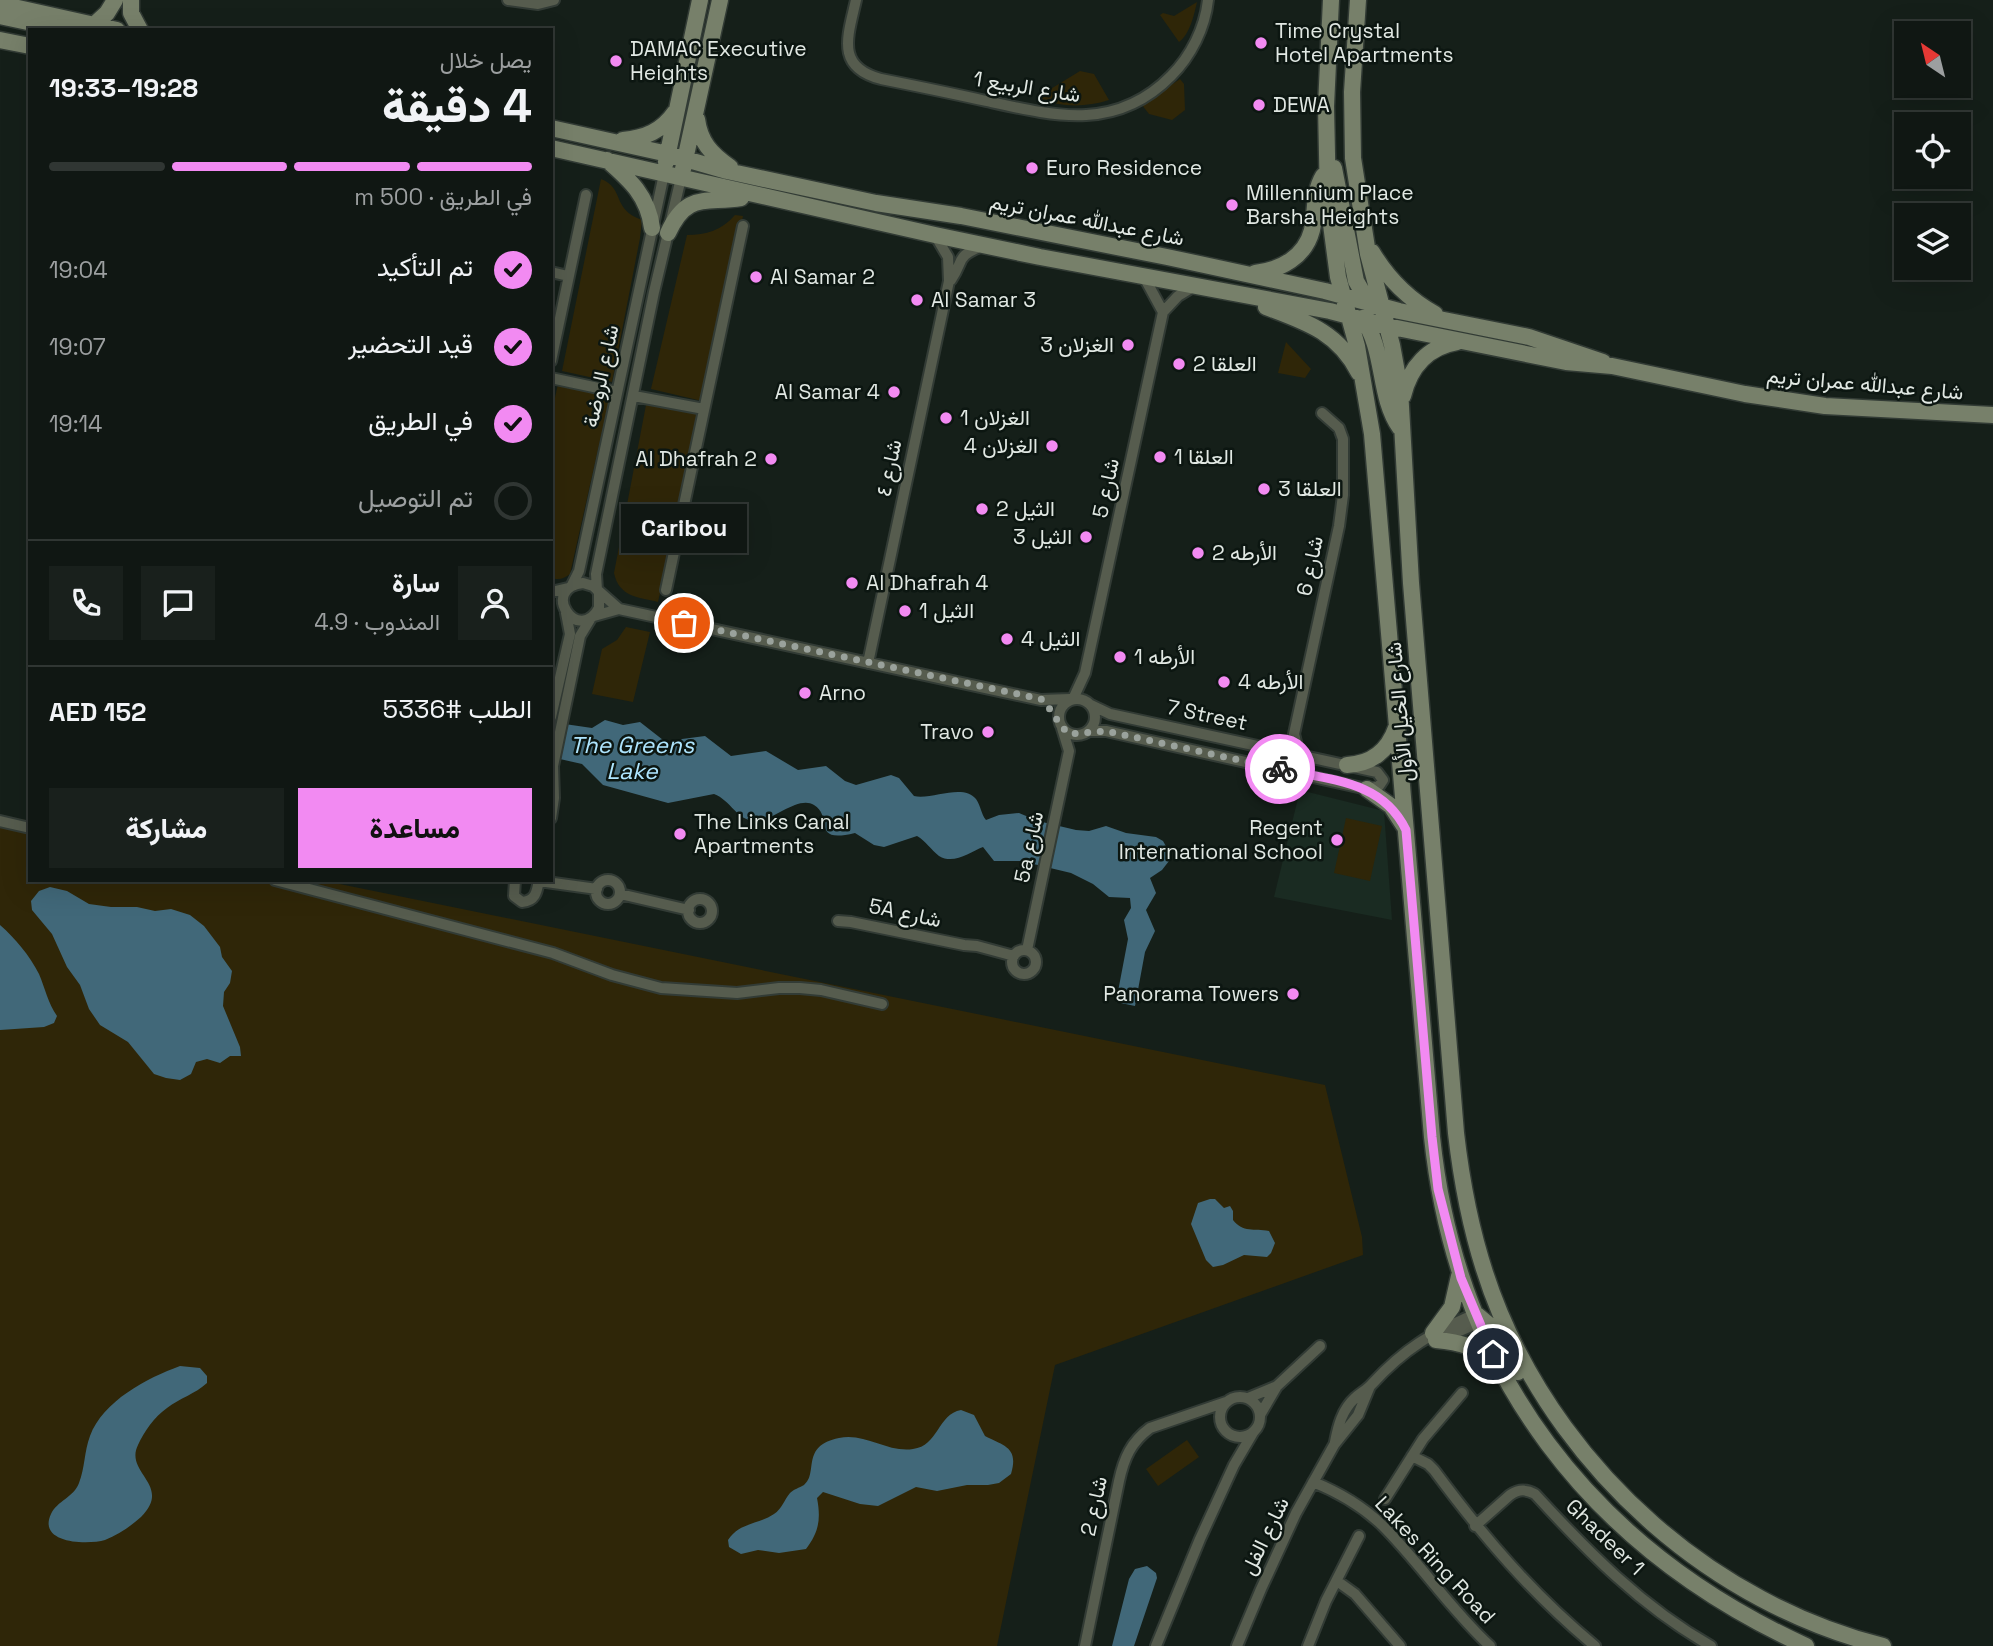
<!DOCTYPE html>
<html lang="ar">
<meta charset="utf-8">
<style>
:root{--surface:#101713;--page:#19201c;--text:#f1f3f6;--muted:#9c9fa0;--line:#303633;--accent:#f28af2}
body{margin:0;font-family:"Space Grotesk",Vazirmatn,sans-serif;background:var(--page);color:var(--text);direction:rtl;height:100vh;display:flex;flex-direction:column;font-size:26px;white-space:nowrap}
*{box-sizing:border-box;margin:0}
p{font-size:23px;color:var(--muted)}
.icon{flex:none;width:38px;height:38px;fill:none;stroke:currentColor;stroke-width:2;stroke-linecap:round;stroke-linejoin:round}
.map{position:relative;flex:1;overflow:hidden;direction:ltr}
.side{position:absolute;left:28px;top:28px;width:525px;height:854px;display:flex;flex-direction:column;background:var(--surface);border-radius:0px;box-shadow:0 7px 28px #0002,0 0 0 2px var(--line);direction:rtl}
.side>*{flex:none}
.needle{width:46px;rotate:325deg}
.controls{position:absolute;left:1894px;top:21px;display:grid;gap:14px}
.controls a{display:grid;place-items:center;width:77px;height:77px;border-radius:0px;background:var(--surface);box-shadow:0 7px 28px #0002,0 0 0 2px var(--line);font-size:35px}
.pin{position:absolute;display:grid;place-items:center;width:60px;height:60px;color:#fff;margin:-30px;border:4px solid #fff;border-radius:50%;box-shadow:0 2px 7px #0007}
.courier{position:absolute;display:grid;place-items:center;width:70px;height:70px;margin:-35px;border:5px solid #f28af2;border-radius:50%;background:#fff;color:#222;box-shadow:0 2px 9px #0007}
.bubble{position:absolute;height:49px;border-radius:0px;background:var(--surface);box-shadow:0 7px 28px #0002,0 0 0 2px var(--line);font-size:23px;font-weight:800;line-height:49px;text-align:center;direction:rtl}
.summary em{font-style:normal;font-weight:800}
.summary div{display:flex;flex-direction:column-reverse}
.summary{display:flex;align-items:center;justify-content:space-between;height:119px;padding:0 21px}
h1{font-size:46px;font-weight:800;line-height:52px}
.bar{display:grid;grid-template-columns:repeat(4,1fr);gap:10px 7px;align-content:center;height:84px;padding:0 21px}
.bar i{height:9px;border-radius:5px;background:var(--line)}
.bar .current{background:var(--accent)}
.bar p{grid-column:span 4}
.line{display:flex;align-items:center;gap:18px;padding:0 21px;border-top:2px solid var(--line)}
.line div{flex:1}
.round{display:grid;place-items:center;flex:none;width:74px;height:74px;border-radius:0px;background:var(--page)}
ol{padding:0 21px;list-style:none}
li{display:flex;align-items:center;gap:21px;height:77px}
li p{margin-inline-start:auto}
li .icon{padding:7px;border-radius:50%;background:var(--accent);color:#111;stroke-width:4}
li:last-child{color:var(--muted)}
li i{width:38px;height:38px;border:4px solid var(--line);border-radius:50%}
.action{display:flex;gap:14px;margin-top:auto;padding:14px 21px}
.action a{flex:1;height:80px;border-radius:0px;background:var(--accent);color:#111;font-size:28px;font-weight:800;line-height:80px;text-align:center}
.action a+a{background:var(--page);color:var(--text)}
.map>svg:first-child{display:block}
.built{fill:#1a2b22}
.green{fill:#2f2608}
.water{fill:#416879}
.lines{fill:none;stroke-linecap:round;stroke-linejoin:round}
.street-casing{stroke:#323b35;stroke-width:14}
.secondary-casing{stroke:#323b35;stroke-width:19}
.street{stroke:#565c4e;stroke-width:10}
.secondary{stroke:#77806a;stroke-width:16}
.done{stroke:#9aa29c;stroke-width:7;stroke-dasharray:0 12.6}
.route{stroke:#f28af2;stroke-width:9}
.poi-dot{fill:#f28af2;stroke:#0c1611;stroke-width:2.5}
.labels{text-anchor:middle;stroke-width:5;stroke-linejoin:round;paint-order:stroke}
.poi-label{font-size:21px;fill:#e1e8e3;stroke:#0c1611;text-anchor:start}
.street-label{font-size:21px;fill:#e1e8e3;stroke:#0c1611}
.water-label{font-size:23px;font-style:italic;fill:#aee5fe;stroke:#0c1611}
</style>
<div class="map">
<svg width="1993" height="1646" viewBox="0 0 1993 1646">
<rect width="100%" height="100%" fill="#151f19"/>
<path class="built" d="M1300 790 1384 811 1392 920 1274 897Z"/>
<path class="green" d="M1197 2C1194 15 1190 34 1179 42L1160 15 1163 13 1174 16Z
M1080 71 1094 74 1109 100C1084 108 1060 107 1036 98Z
M1180 79 1184 84 1185 110 1172 120 1149 114 1142 105Z
M601 179C625 188 611 209 642 220L640 238 612 382 562 371Z
M735 215 743 216 702 401 651 389 687 235C706 235 722 230 735 215Z
M1286 342 1311 369 1305 378 1278 373Z
M558 384 610 396 570 574C563 579 560 580 551 578V416Z
M646 405 699 415 658 602C638 597 619 597 614 573Z
M626 627 650 632 633 702 592 694 602 649 617 640Z
M0 815 30 821V880H320L1325 1085 1362 1237 1363 1255 1055 1365 997 1646H0Z
M1346 818 1382 826 1370 881 1334 873Z
M1187 1440 1199 1457 1158 1486 1146 1469Z"/>
<path class="water" d="M605 720 623 725 640 722 672 747 682 739 705 736 731 756 766 751 798 770 826 766 845 781 856 785 891 775 899 778 914 796C932 800 963 783 976 799 981 806 981 814 986 820L999 815 1019 813 1038 821 1076 830 1089 831 1106 826 1126 833 1156 837 1163 841 1167 848 1169 861 1162 870 1150 878 1156 893 1146 910 1155 931 1145 952 1135 1006 1116 1002 1128 939 1124 920 1131 908 1130 898 1109 897 1093 884 1071 873 1021 861H994L983 847C970 852 954 865 939 856 931 850 926 841 917 836L884 847 874 845 855 833C810 844 834 817 814 805 799 795 773 820 758 821 738 823 731 800 714 794L668 803 603 785 582 764 551 757V722L592 728Z
M50 887 67 891 89 904 111 907H137L155 911 171 909 190 915 204 926 220 947 222 957 232 971 230 983 224 992 223 1006 240 1047 241 1056H230L220 1063 207 1059 196 1062 191 1074 180 1080 166 1078 154 1074 128 1042 100 1025 89 1009 80 985 67 967 52 934 32 910 31 901 39 891Z
M0 925C16 939 29 955 39 974 45 988 48 1003 57 1016L54 1023 44 1027 0 1030Z
M1210 1199H1215L1224 1208 1230 1206 1233 1211V1220C1243 1233 1254 1228 1269 1231L1275 1243 1271 1253 1267 1257 1244 1255 1223 1265 1213 1267 1206 1260 1191 1224 1198 1203Z
M180 1366 200 1368 207 1376V1383C195 1394 180 1398 167 1408 154 1417 144 1432 138 1445 124 1473 173 1485 141 1517 131 1526 118 1535 105 1540 88 1545 37 1544 51 1514 57 1501 74 1497 79 1483 85 1468 84 1452 90 1436 103 1401 147 1378 180 1366Z
M961 1410 974 1415 985 1436C1004 1446 1019 1447 1011 1474L999 1483 988 1485H967L937 1491 916 1487 878 1506 860 1504 823 1492 817 1498C821 1519 819 1532 806 1549L779 1553 758 1550 741 1554 729 1547 728 1540C740 1522 758 1525 774 1514 782 1509 784 1500 790 1493 794 1489 799 1488 804 1485 819 1473 800 1446 839 1438 864 1432 888 1453 913 1449 938 1446 938 1414 961 1410Z
M1147 1566 1156 1573 1157 1578 1134 1646H1112L1129 1579 1135 1569Z"/>
<g class="lines">
<g class="street-casing">
<path id="street" d="M508 0 538 4 554 0
M856 0C848 36 835 67 881 79 916 86 951 93 986 101 1054 116 1116 132 1171 76 1191 56 1205 28 1208 0
M551 272 568 276
M1143 275 1163 312
M951 280C966 257 954 258 984 245
M551 361 586 195
M551 378 617 392
M634 396 704 409
M572 585 579 571 664 174
M597 590 596 574 654 292 681 178
M666 590 743 226
M551 592 568 588
M599 594V608C578 646 539 588 583 583L593 586 619 609
M594 616 619 609 1041 700 1070 699
M868 663 949 281 948 257 935 235
M1059 717a18 18 0 1 1 36 0a18 18 0 1 1-36 0Z
M1073 699 1085 673 1163 312 1178 296 1196 285
M551 717 570 634 566 613
M1088 731H1106L1367 789 1379 786 1383 780 1377 772 1110 714 1091 705
M1303 756 1297 746 1294 734 1339 526 1343 495V439L1339 428 1322 413
M551 818 554 798 553 766 580 636 591 618
M0 821 30 828
M275 880 553 953 612 975 661 988 737 993 779 988H800L821 990 882 1004
M515 880 514 896 522 902C536 901 537 891 539 880
M596 892a12 12 0 1 1 24 0a12 12 0 1 1-24 0Z
M539 881 597 889
M620 894 689 910
M688 911a12 12 0 1 1 24 0a12 12 0 1 1-24 0Z
M838 921 851 922 964 945 977 946 1014 956
M1027 950 1069 751 1062 728
M1012 962a12 12 0 1 1 24 0a12 12 0 1 1-24 0Z
M1443 1338 1479 1323
M1220 1417a20 20 0 1 1 40 0a20 20 0 1 1-40 0Z
M1248 1398 1277 1386
M1260 1415 1277 1386 1320 1346
M1335 1442C1338 1426 1342 1410 1355 1398 1360 1393 1367 1390 1372 1384 1405 1348 1430 1334 1475 1314
M1412 1456 1428 1464 1434 1470C1483 1536 1531 1593 1595 1646
M1313 1482C1338 1492 1362 1506 1382 1525 1420 1563 1450 1609 1490 1646
M1385 1499 1423 1439 1462 1393
M1475 1526 1510 1495C1519 1489 1526 1489 1535 1494 1588 1552 1642 1607 1711 1646
M1337 1581 1355 1594 1400 1646
M1085 1646 1119 1481C1124 1458 1131 1442 1150 1428L1226 1402
M1156 1646 1200 1539 1234 1465 1254 1431
M1237 1646 1261 1589 1296 1513 1334 1445 1358 1415 1370 1386
M1308 1646 1326 1601 1359 1536"/>
</g>
<g class="secondary-casing">
<path id="secondary" d="M131 0V13L140 30
M1331 0 1326 106 1328 202 1338 277 1357 346 1372 434 1432 1137C1457 1374 1591 1548 1806 1646
M1358 0 1352 92 1353 158 1368 254 1392 345 1400 389 1411 583 1456 1133C1463 1194 1476 1256 1500 1313 1568 1475 1713 1603 1883 1646
M0 4 117 30
M0 16 65 30
M94 25 107 13 115 0
M0 40 30 46
M697 119C700 142 711 154 730 167
M551 128 668 154 727 171 876 203 961 216 1167 257 1325 291 1399 311 1529 337 1603 362
M623 140C645 138 662 131 675 112
M551 148 935 235 1040 257 1330 311 1387 326 1566 362 1612 366 1745 394 1825 406 1993 415
M607 160C630 180 648 196 652 228
M666 162 700 0
M1334 168 1356 281 1371 307
M683 169 720 0
M668 233C687 191 706 204 741 198
M1372 252C1388 279 1408 299 1435 314
M1255 273C1281 270 1305 257 1312 230 1316 212 1313 193 1323 176
M1266 307C1306 322 1338 332 1359 373
M1362 318C1386 350 1377 395 1400 428
M1403 396C1410 367 1428 347 1457 342
M1347 765C1371 764 1388 751 1396 728
M1367 789 1391 806 1404 826
M1477 1315 1495 1330 1518 1372
M1433 1333 1452 1307 1459 1276
M1436 1340C1459 1342 1479 1347 1497 1364"/>
</g>
<use href="#street" class="street"/>
<use href="#secondary" class="secondary"/>
</g>
<g class="lines">
<path class="done" d="M684 623 1041 699C1053 710 1058 726 1070 734L1106 731 1280 769"/>
<path class="route" d="M1280 769C1329 780 1382 780 1406 830L1432 1137 1438 1189 1461 1278 1493 1354"/>
</g>
<g class="poi-dot">
<circle cx="1261" cy="43" r="7"/>
<circle cx="616" cy="61" r="7"/>
<circle cx="1259" cy="105" r="7"/>
<circle cx="1032" cy="168" r="7"/>
<circle cx="1232" cy="205" r="7"/>
<circle cx="756" cy="277" r="7"/>
<circle cx="917" cy="300" r="7"/>
<circle cx="1128" cy="345" r="7"/>
<circle cx="1179" cy="364" r="7"/>
<circle cx="894" cy="392" r="7"/>
<circle cx="946" cy="418" r="7"/>
<circle cx="1052" cy="446" r="7"/>
<circle cx="1160" cy="457" r="7"/>
<circle cx="771" cy="459" r="7"/>
<circle cx="1264" cy="489" r="7"/>
<circle cx="982" cy="509" r="7"/>
<circle cx="1086" cy="537" r="7"/>
<circle cx="1198" cy="553" r="7"/>
<circle cx="852" cy="583" r="7"/>
<circle cx="905" cy="611" r="7"/>
<circle cx="1007" cy="639" r="7"/>
<circle cx="1120" cy="657" r="7"/>
<circle cx="1224" cy="682" r="7"/>
<circle cx="805" cy="693" r="7"/>
<circle cx="988" cy="732" r="7"/>
<circle cx="680" cy="834" r="7"/>
<circle cx="1337" cy="840" r="7"/>
<circle cx="1293" cy="994" r="7"/>
</g>
<g class="labels">
<g class="poi-label">
<text x="1275" y="38">Time Crystal<tspan x="1275" dy="24">Hotel Apartments</tspan></text>
<text x="630" y="56">DAMAC Executive<tspan x="630" dy="24">Heights</tspan></text>
<text x="1273" y="112">DEWA</text>
<text x="1046" y="175">Euro Residence</text>
<text x="1246" y="200">Millennium Place<tspan x="1246" dy="24">Barsha Heights</tspan></text>
<text x="770" y="284">Al Samar 2</text>
<text x="931" y="307">Al Samar 3</text>
<text x="1114" y="352" text-anchor="end">الغزلان 3</text>
<text x="1193" y="371">العلقا 2</text>
<text x="880" y="399" text-anchor="end">Al Samar 4</text>
<text x="960" y="425">الغزلان 1</text>
<text x="1038" y="453" text-anchor="end">الغزلان 4</text>
<text x="1174" y="464">العلقا 1</text>
<text x="757" y="466" text-anchor="end">Al Dhafrah 2</text>
<text x="1278" y="496">العلقا 3</text>
<text x="996" y="516">الثيل 2</text>
<text x="1072" y="544" text-anchor="end">الثيل 3</text>
<text x="1212" y="560">الأرطه 2</text>
<text x="866" y="590">Al Dhafrah 4</text>
<text x="919" y="618">الثيل 1</text>
<text x="1021" y="646">الثيل 4</text>
<text x="1134" y="664">الأرطه 1</text>
<text x="1238" y="689">الأرطه 4</text>
<text x="819" y="700">Arno</text>
<text x="974" y="739" text-anchor="end">Travo</text>
<text x="694" y="829">The Links Canal<tspan x="694" dy="24">Apartments</tspan></text>
<text x="1323" y="835" text-anchor="end">Regent<tspan x="1323" dy="24">International School</tspan></text>
<text x="1279" y="1001" text-anchor="end">Panorama Towers</text>
</g>
<g class="street-label">
<text transform="translate(1027 87) rotate(9)" y="7">شارع الربيع 1</text>
<text transform="translate(1087 220) rotate(11)" y="7">شارع عبدالله عمران تريم</text>
<text transform="translate(601 376) rotate(-78)" y="7">شارع الروضة</text>
<text transform="translate(1865 384) rotate(5)" y="7">شارع عبدالله عمران تريم</text>
<text transform="translate(889 468) rotate(-78)" y="7">شارع ٤</text>
<text transform="translate(1106 488) rotate(-78)" y="7">شارع 5</text>
<text transform="translate(1310 566) rotate(-78)" y="7">شارع 6</text>
<text transform="translate(1400 712) rotate(-95)" y="7">شارع الخيل الأول</text>
<text transform="translate(1207 715) rotate(12)" y="7">7 Street</text>
<text transform="translate(1029 847) rotate(-78)" y="7">5a شارع</text>
<text transform="translate(905 913) rotate(12)" y="7">5A شارع</text>
<text transform="translate(1094 1506) rotate(-78)" y="7">شارع 2</text>
<text transform="translate(1265 1536) rotate(-64)" y="7">شارع الفل</text>
<text transform="translate(1605 1537) rotate(44)" y="7">Ghadeer 1</text>
<text transform="translate(1435 1560) rotate(47)" y="7">Lakes Ring Road</text>
</g>
<g class="water-label">
<text x="632" y="753">The Greens<tspan x="632" dy="26">Lake</tspan></text>
</g>
</g>
</svg>
<div class="controls">
<a><svg class="needle" viewBox="-14 -14 28 28"><path d="M0-13l5 13h-10z" fill="#e53935"/><path d="M0 13l5-13h-10z" fill="#9c9fa0"/></svg></a>
<a><svg class="icon" aria-label="locate" viewBox="0 0 24 24"><circle cx="12" cy="12" r="6"/><path d="M12 2v4M12 18v4M2 12h4M18 12h4"/></svg></a>
<a><svg class="icon" aria-label="layers" viewBox="0 0 24 24"><path d="M12 4l9 5-9 5-9-5zM3 14l9 5 9-5"/></svg></a>
</div>
<div class="pin" style="left:684px;top:623px;background:#ea580c"><svg class="icon" aria-label="bag" viewBox="0 0 24 24"><path d="M5 8h14l-1 12H6zM9 8a3 3 0 0 1 6 0"/></svg></div>
<div class="pin" style="left:1493px;top:1354px;background:#1f2937"><svg class="icon" aria-label="home" viewBox="0 0 24 24"><path d="M3 11l9-7 9 7M6 9v11h12V9"/></svg></div>
<div class="courier" style="left:1280px;top:769px"><svg class="icon" aria-label="bike" viewBox="0 0 24 24"><circle cx="6" cy="16" r="4"/><circle cx="18" cy="16" r="4"/><path d="M6 16l4-8h5l3 8M10 8l3 8H6M13 5h3"/></svg></div>
<div class="bubble" style="left:621px;top:504px;width:126px">Caribou</div>
<section class="side">
<div class="summary"><div><h1>4 دقيقة</h1><p>يصل خلال</p></div><em>19:28–19:33</em></div>
<div class="bar"><i class="current"></i><i class="current"></i><i class="current"></i><i></i><p>في الطريق · 500 m</p></div>
<ol>
<li><svg class="icon" aria-label="check" viewBox="0 0 24 24"><path d="M5 12l5 5 9-10"/></svg>تم التأكيد<p>19:04</p></li>
<li><svg class="icon" aria-label="check" viewBox="0 0 24 24"><path d="M5 12l5 5 9-10"/></svg>قيد التحضير<p>19:07</p></li>
<li><svg class="icon" aria-label="check" viewBox="0 0 24 24"><path d="M5 12l5 5 9-10"/></svg>في الطريق<p>19:14</p></li>
<li><i></i>تم التوصيل</li>
</ol>
<div class="line" style="height:126px"><a class="round"><svg class="icon" aria-label="person" viewBox="0 0 24 24"><circle cx="12" cy="8" r="4"/><path d="M4 21q1-7 8-7t8 7"/></svg></a><div><b>سارة</b><p>المندوب · 4.9</p></div><a class="round"><svg class="icon" aria-label="chat" viewBox="0 0 24 24"><path d="M4 5h16v11H9l-5 4z"/></svg></a><a class="round"><svg class="icon" aria-label="phone" viewBox="0 0 24 24"><path d="M5 4h4l2 5-3 2q2 4 5 5l2-3 5 2v4C11 20 4 13 5 4z"/></svg></a></div>
<div class="line" style="height:91px"><div>الطلب #5336</div><b>AED 152</b></div>
<div class="action"><a>مساعدة</a><a>مشاركة</a></div>
</section>
</div>
